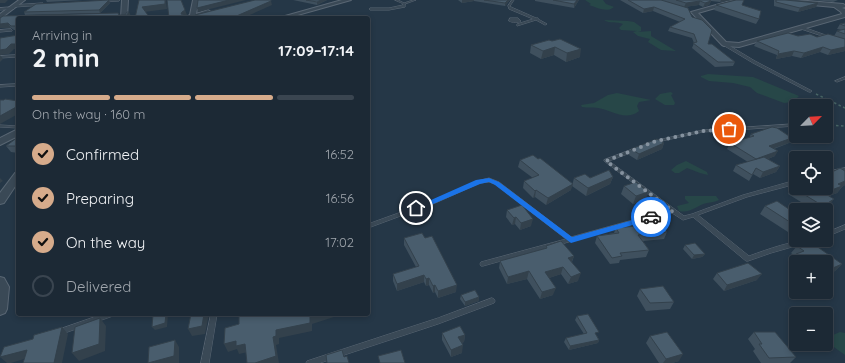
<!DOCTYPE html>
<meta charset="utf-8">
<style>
:root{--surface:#1c2935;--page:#293541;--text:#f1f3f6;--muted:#a0a6ad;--line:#3a4550;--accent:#d6ab8b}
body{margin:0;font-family:Quicksand,sans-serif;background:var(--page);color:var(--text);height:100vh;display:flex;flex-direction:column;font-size:15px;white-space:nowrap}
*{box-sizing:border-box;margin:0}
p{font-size:13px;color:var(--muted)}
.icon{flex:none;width:22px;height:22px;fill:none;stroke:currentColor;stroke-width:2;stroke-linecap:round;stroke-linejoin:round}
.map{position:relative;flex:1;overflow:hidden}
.side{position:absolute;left:16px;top:16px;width:354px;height:300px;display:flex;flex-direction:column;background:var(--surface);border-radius:4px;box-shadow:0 2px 6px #0003,0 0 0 1px var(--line)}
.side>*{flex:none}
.needle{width:26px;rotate:66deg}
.tools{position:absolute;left:789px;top:99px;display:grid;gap:8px}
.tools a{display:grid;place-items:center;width:44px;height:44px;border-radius:4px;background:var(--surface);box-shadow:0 2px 6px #0003,0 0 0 1px var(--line);font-size:20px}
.pin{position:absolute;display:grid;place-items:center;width:34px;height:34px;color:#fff;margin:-17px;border:2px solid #fff;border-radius:50%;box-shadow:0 1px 4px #0007}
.courier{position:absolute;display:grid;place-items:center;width:40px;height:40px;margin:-20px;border:3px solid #1a73e8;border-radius:50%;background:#fff;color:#222;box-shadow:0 1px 5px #0007}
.headline em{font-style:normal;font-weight:700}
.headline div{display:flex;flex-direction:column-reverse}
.headline{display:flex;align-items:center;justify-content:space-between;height:68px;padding:0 16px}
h1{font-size:26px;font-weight:700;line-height:30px}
.bar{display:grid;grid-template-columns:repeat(4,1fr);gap:6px 4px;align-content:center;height:48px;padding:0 16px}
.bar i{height:5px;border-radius:3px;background:var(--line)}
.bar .selected{background:var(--accent)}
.bar p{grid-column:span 4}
ol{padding:0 16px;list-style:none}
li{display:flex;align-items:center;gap:12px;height:44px}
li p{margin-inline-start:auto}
li .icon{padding:4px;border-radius:50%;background:var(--accent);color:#111;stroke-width:4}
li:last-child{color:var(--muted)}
li i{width:22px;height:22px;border:2px solid var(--line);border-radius:50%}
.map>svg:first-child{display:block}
.green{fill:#274748}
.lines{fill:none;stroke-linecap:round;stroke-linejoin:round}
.service-casing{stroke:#596673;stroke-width:1}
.minor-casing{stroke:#596673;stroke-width:2}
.tertiary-casing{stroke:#596673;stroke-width:2}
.path{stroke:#486565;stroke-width:1.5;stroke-dasharray:2.5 2.5;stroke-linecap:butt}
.service{fill:#3a4956;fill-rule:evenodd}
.minor{fill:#3a4956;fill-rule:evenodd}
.tertiary{fill:#3a4956;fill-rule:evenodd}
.wall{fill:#3f505e}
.shaded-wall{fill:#33414c}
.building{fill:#495d6d;stroke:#33414c}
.route{fill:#1a73e8}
.done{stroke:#85929f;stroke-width:4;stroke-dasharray:0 7.2}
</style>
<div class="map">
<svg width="845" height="363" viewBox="0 0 845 363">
<rect width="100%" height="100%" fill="#253747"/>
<path class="green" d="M585 0H603L606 4 614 7C607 13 598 8 589 5L591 4Z
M604 20 628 21 634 22 641 27V31L638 32 651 31V36L676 51 661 50 648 42 650 39 638 36 633 32 637 31 621 30 619 28 623 24C617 21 610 24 604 20Z
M708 74 753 77 799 96 797 98 801 101 784 103 757 93 750 87 733 83 709 81 701 77V76Z
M671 92 673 94 671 95 675 103 674 105H665L655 99 660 94Z
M617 93 651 100 639 102 637 106 639 111C625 122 612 110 598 108 593 107 588 108 582 107L581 105 594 103 608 95Z
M686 161 707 172 708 175 700 173 687 168 679 173H675L671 170 677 165Z
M685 196H716L719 200C715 202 711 202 707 203 697 205 690 214 679 211L677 206 689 203 685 199Z
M840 332 845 333V355L831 345 833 335Z"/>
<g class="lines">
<g class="service-casing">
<path id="service" d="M103 0H120L119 1 104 2Z
M395 0H398L404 3 413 0H416L405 4V7L389 10H370L369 9 370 8H389L403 5V4Z
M512 0H514L510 6 511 7 536 18H538V19L547 24 545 25 536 20 517 26V24L533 19 509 9 508 6Z
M42 3H43V5L15 7 14 6 15 5Z
M14 7V9H13L0 10V8Z
M510 18H518L521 21C518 23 513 23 509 21Z
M801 27H803L831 37 828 38 801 29Z
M11 29 12 30V31L0 32V30Z
M723 43H725L755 61 812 91 811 92H809L753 63 723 45Z
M18 55V57L0 58V56Z
M845 77V79L837 82 835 81Z
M18 84V86L0 87V85Z
M796 124V126L703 132 653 143 651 142 653 141 703 130Z
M0 125 18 126V128L0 127Z
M636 148 638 149V150L609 161 684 216 692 214 743 195 796 180V184L747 197 698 215 749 256C769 249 792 240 814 240L813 241 771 253 748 261H746L693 217 683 220 672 213 483 266H481L480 264 481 262 566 239 495 184 489 182 480 183 433 204 368 228V224L429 202 477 181 489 178 499 182 571 237 669 210 604 161V160Z
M845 168V170L826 176V172Z
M845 225V229L826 237V233Z
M492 298 494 299 495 301 494 303 438 324 320 363H306L307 361 310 360 438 318Z
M103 314H114L113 316 59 335 57 334 55 332 57 330Z
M211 314H217L209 363H201Z"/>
</g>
<g class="minor-casing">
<path id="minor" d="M19 0H25L0 19V14Z
M193 0H199L196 14 208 10 211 12 210 13 193 18H184L190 15Z
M342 0H351L287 18H278Z
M734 0H743L698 13 726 42 739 43 842 14 841 12 834 7 779 2 776 0H796L843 4 845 5V7L842 8 845 9V17L739 47 724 46 722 45 691 12Z
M18 172V182L4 203 0 204V193L15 173Z
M0 277 4 278 9 287 7 309 5 313 0 315Z"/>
</g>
<g class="tertiary-casing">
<path id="tertiary" d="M122 0H128L127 18H121Z
M18 129V136L0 145V138Z"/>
</g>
<path class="path" d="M816 94 845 108
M826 125 845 126"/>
<use href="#service" class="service"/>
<use href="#minor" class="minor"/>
<use href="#tertiary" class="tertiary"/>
</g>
<path class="wall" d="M46 0H83L47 2Z
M293 0H327L317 5Z
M458 0H510L505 6 474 1 462 3Z
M535 0H579L574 8 535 1Z
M620 0H732L720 2 711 1 709 5 703 7 699 5 684 7 692 17 708 44 735 62 733 66 715 67 692 48 694 43 692 38 668 31 670 27 680 22 653 11 643 13Z
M774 0H785L816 7 798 12 774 6Z
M814 0H838L833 2Z
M110 3 100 13 25 15 24 12Z
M716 5H742L759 19 756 24 714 10Z
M119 15 131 16 18 18V30H14L11 28H0V18Z
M845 23V51L828 55 820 52 801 58 792 56 776 59 777 55 754 46 757 41 798 36 817 37 834 36 837 31 842 30 837 29 840 24Z
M552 41 580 57 566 62 554 55 541 59 530 53 531 45Z
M751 134 789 143 774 149 775 156 768 159 780 166 776 172 760 178 753 174 749 181 733 171 736 165 748 162 727 149 730 143 749 138Z
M18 137V153L11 152 6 146Z
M664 143 662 149 637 160 629 155 631 149Z
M520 160 571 190 546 205 535 197 533 198 523 188 524 181 533 178 518 167Z
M845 171V185L842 187 837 193 829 196V206L822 210H814L788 194 792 187Z
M613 177 610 184 586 196 572 186 574 178Z
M624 186 648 192 645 200 633 204 621 194Z
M777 201 796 228 788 232 760 214 765 206Z
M507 210 531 226 520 230 515 224 512 225 506 217Z
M645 223 667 232 664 239 643 241 649 250 646 257 620 260 619 263 610 264 595 243 597 236 614 233 616 228 645 225Z
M404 238 456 292 438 298 435 292 433 293 429 285 426 286 424 282 397 291 393 281V274L416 267 404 245Z
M809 241 842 264 835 271 826 275V262H796V268L792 265 793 263 791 261 795 256 791 253 797 246Z
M685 245 705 254 702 257 692 259 683 249Z
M546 246 574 256 572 262 578 281 568 284 561 274 549 278 553 295 540 299 527 279 507 284 499 268 500 261 545 249Z
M717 273 757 280 724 291 713 279Z
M640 289 674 302 670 309 646 311 637 296Z
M461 295 479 297V301L465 306 460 299Z
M577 316 597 336 599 340 598 343 569 350 564 342 566 338 584 334 575 320Z
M754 332 796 357 790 363H761L753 351 755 349 748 339Z
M442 333 465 335 464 342 461 343 462 353 451 357 442 340Z
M650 336 679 361 672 363H659L646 343Z"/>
<path class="shaded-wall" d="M0 0H8L5 3H0Z
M109 0 110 3 100 13 99 10Z
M165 0H166L167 9 144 12 142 7Z
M229 0H246L198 12 197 8Z
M321 0H327L317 5V2Z
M462 0H474V1L462 3Z
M508 0H510L505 6V3Z
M577 0H579L574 8V4Z
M721 0H732L720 2Z
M271 1 272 5 243 18H232Z
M700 1 699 5 684 7 686 3Z
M711 1 709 5 703 7 705 3Z
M818 3 816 7 798 12 800 8Z
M654 7 653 11 643 13 644 9Z
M185 10 187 15 181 14 182 12Z
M129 12 131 16 129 18H124Z
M8 23 11 28H0V24Z
M11 44H18V49H14L9 54 0 55 3 59 0 62V50Z
M555 47 554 55 541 59 543 51Z
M823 47 820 52 801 58 804 53Z
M845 47V51L828 55 831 50Z
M581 49 580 57 566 62 567 53Z
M794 51 792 56 776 59 778 54Z
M18 106V114L0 124V116Z
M792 138 789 143 766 151 769 146Z
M664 143 662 149 637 160 639 154Z
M778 151 775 156 753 165 756 159Z
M780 166 776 172 760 178 763 172Z
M613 177 610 184 586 196 588 188Z
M0 178 3 181 0 183Z
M845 181V185L842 187 837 193 819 200 824 193Z
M573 184 571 190 546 205 548 198Z
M536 190 535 197 533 198 535 191Z
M648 192 645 200 633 204 636 196Z
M834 199 829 206 822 210H820L823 206Z
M516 217 515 224 512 225 514 218Z
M533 219 531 226 520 230 521 223Z
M796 223V228L788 232 793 224Z
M705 254 702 257 692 259 694 255Z
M574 256 571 263 568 258Z
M842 264 835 271 826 275V271Z
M563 267 561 274 543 280 545 272Z
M529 271 527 279 507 284 508 277Z
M581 273 578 281 568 284 571 277Z
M762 274 757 280 724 291 727 285Z
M424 275V282L397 291V284Z
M429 278V285L426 286V279Z
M435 285V292L433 293V286Z
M457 285 456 292 438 298V291Z
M556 288 553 295 540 299 542 292Z
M479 297V301L465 306V302Z
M166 314H168L167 327 155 330 152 327Z
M204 314H209L205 334 192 336 188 329Z
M317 314H337V316L312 324V331L279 338V344L276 345 279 363H255L273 337 276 330 310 316Z
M100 318 106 326 105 351 79 361 72 353Z
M62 327 68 334 62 363H54Z
M465 335 464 342 458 344V337Z
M175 340 179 347V363H148Z
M599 340 598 343 569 350 570 346Z
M236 341 245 344 248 352 239 354 237 349 228 352 224 344Z
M463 345 462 353 451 357V350Z
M27 350 34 356 11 363H7L0 357Z
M683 354 679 361 672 363H663L666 359Z"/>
<path class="building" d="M109 0 99 10 24 12 36 4Z
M139 0H165V4L142 7 150 18H135Z
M167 0H181L185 10 182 12 181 14 187 15 188 18H169Z
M198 0H229L197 8Z
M255 0H271V1L232 18H195V15Z
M306 0H321L317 2Z
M484 0H508L505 3Z
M553 0H577L574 4Z
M628 0H661L688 8 692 17 702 20 712 30 708 44H712L735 62H718L693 43 697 42 694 34 670 27 685 19 654 7 644 9Z
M676 0H709L711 1 705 3 700 1 686 3Z
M736 0H744L742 5 761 11 759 19 716 5Z
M776 0H785L818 3 800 8 776 2Z
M127 12H129L124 18H18V26H11L8 23 0 24V18L3 16 118 13 119 15H125Z
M845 23V26L840 24Z
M845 29V34L837 31Z
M788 33 798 36 810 34 817 37 828 34 845 39V47L831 50 823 47 804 53 794 51 778 54 779 51 757 41Z
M18 35V44H11L6 49 0 50V38Z
M560 39 581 49 567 53 555 47 543 51 531 45 549 40 552 41Z
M5 99 18 101V106L0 116V100H4Z
M772 127 777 128 792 138 769 146 778 151 756 159 730 143 754 136 751 134Z
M18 137V146H6Z
M657 139 664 143 639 154 631 149Z
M533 155 538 159 540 158 573 184 548 198 536 190 535 191 524 181 539 175 520 160Z
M764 157 780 166 763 172 756 168 752 175 736 165Z
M840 168 845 171V181L838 184 842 186 824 193 834 199 823 206 792 187 796 186V188H826V175Z
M609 170 613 177 588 188 574 178 585 174 590 178Z
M636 182 648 192 636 196 624 186Z
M777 201 796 214V223L793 224 765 206Z
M522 205 533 219 521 223 516 217 514 218 507 210Z
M659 221 667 232 638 235 649 250 620 253 622 256 612 258 597 236 619 233 616 228 647 225 645 223Z
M422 233 425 238 432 236 457 285 438 291 435 285 433 286 429 278 426 279 424 275 397 284 393 274 419 266 404 238Z
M561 241 574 256 568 258 581 273 571 277 563 267 545 272 556 288 542 292 529 271 508 277 500 261 547 248 546 246Z
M809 241 842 264 826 271V262H804L798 258 800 257 796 254 804 251 797 246Z
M695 243 705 254 694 255 685 245Z
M748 263 762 274 727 285 717 273Z
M663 286 674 302 650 303 640 289Z
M475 290 479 297 465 302 461 295Z
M153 314H166L165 323 152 327Z
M191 314H204L202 326 188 329Z
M244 314H317L310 316V323L276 330V336L273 337 276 356 255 363H247L245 344 236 346V341L224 344 225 328 239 324V315Z
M588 314 599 332 595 333 599 340 570 346 566 338 587 333 577 316Z
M100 318 99 344 72 353 75 327Z
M460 326 465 335 458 337 463 345 451 350 442 333Z
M62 327 54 363H23L27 350 0 357 4 347 33 339 34 335Z
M667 332 683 354 666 359 650 336Z
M754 332H775L796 357 769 358 759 344H762Z
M175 340 174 356 148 363 149 347Z
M342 350 344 357 347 356 349 363H327L326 355Z
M401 350 405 363H380L378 356Z"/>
<path class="route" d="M489 178 499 182 572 237 651 215 654 217 653 219 571 243 495 185 489 182 480 184 419 210H414L413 208 476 180Z"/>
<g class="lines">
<path class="done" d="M651 217 673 211 606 161 656 141 703 131 729 129"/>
</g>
</svg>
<div class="tools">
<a><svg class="needle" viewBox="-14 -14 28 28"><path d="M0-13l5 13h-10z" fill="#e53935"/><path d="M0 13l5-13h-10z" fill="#a0a6ad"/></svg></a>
<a><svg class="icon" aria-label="locate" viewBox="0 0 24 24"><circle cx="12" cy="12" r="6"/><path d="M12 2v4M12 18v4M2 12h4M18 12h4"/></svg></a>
<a><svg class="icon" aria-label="layers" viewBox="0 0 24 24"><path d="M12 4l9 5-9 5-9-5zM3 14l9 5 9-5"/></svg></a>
<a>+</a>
<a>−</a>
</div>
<div class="pin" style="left:729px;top:129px;background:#ea580c"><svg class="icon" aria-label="bag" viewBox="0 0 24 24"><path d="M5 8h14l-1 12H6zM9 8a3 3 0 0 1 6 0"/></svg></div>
<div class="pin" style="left:416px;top:208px;background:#1f2937"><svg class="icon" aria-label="home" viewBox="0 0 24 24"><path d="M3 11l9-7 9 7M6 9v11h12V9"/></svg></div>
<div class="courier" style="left:651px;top:217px"><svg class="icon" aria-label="car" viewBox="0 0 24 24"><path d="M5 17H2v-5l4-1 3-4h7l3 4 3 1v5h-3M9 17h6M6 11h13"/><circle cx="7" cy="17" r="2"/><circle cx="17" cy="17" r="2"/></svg></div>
<section class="side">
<div class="headline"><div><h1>2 min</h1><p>Arriving in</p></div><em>17:09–17:14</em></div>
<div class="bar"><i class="selected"></i><i class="selected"></i><i class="selected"></i><i></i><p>On the way · 160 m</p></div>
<ol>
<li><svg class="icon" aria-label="check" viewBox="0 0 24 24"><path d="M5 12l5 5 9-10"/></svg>Confirmed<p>16:52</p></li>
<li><svg class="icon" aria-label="check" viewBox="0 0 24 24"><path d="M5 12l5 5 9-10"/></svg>Preparing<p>16:56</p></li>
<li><svg class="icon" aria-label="check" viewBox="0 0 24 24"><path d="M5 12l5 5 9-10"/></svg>On the way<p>17:02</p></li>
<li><i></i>Delivered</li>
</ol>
</section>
</div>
